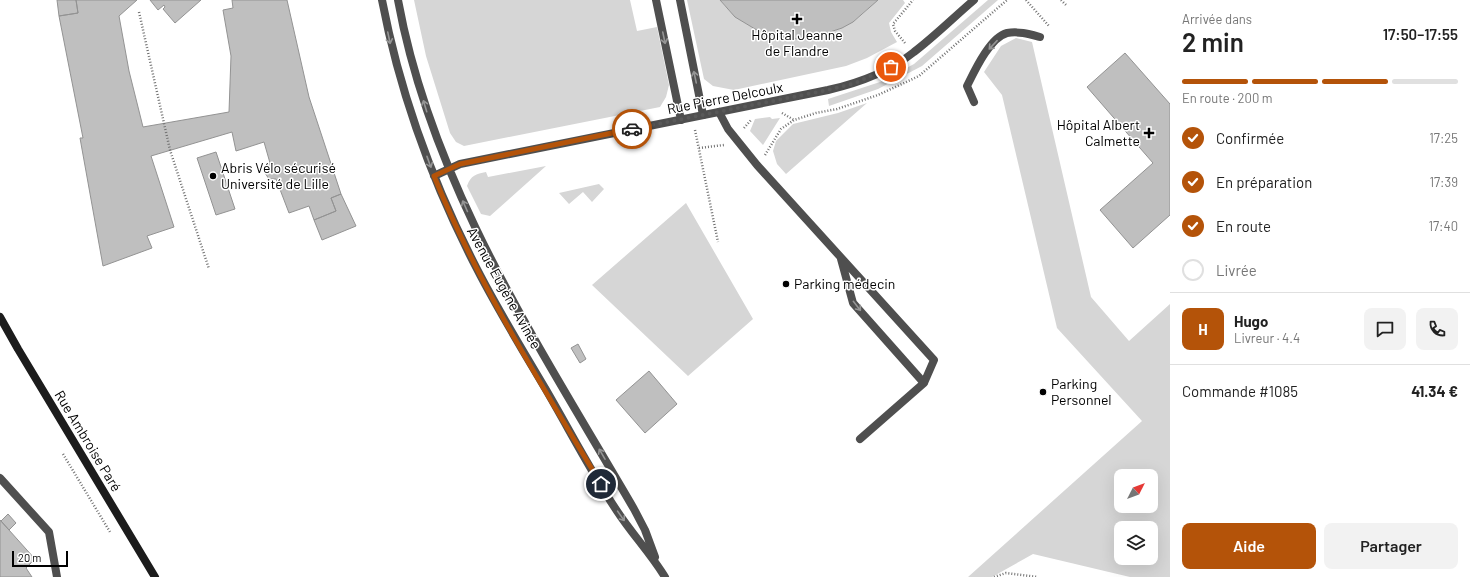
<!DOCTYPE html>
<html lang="fr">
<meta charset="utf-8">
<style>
:root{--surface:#fff;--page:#f2f2f2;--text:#222;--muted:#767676;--line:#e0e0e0;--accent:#b45309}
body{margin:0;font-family:Barlow,sans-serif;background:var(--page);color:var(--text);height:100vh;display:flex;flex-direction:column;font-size:15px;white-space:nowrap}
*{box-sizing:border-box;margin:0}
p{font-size:13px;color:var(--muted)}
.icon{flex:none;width:22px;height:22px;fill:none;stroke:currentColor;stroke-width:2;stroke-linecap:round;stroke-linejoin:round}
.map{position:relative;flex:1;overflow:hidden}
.details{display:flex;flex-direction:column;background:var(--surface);width:300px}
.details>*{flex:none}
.needle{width:26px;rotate:48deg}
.controls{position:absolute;left:1114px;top:469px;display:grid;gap:8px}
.controls a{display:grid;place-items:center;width:44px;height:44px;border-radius:8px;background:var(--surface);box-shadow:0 4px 16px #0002;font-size:20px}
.scale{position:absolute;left:12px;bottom:10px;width:56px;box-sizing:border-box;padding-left:4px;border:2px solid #000;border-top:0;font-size:11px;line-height:14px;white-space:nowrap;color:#000;-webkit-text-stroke:3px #fff;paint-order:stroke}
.pin{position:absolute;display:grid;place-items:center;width:34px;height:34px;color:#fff;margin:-17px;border:2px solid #fff;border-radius:50%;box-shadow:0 1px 4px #0007}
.courier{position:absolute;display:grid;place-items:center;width:40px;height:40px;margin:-20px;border:3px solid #b45309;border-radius:50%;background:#fff;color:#222;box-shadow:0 1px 5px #0007}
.summary em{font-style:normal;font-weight:600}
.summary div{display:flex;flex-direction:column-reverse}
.summary{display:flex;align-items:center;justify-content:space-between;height:68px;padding:0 12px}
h1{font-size:26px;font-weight:600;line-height:30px}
.bar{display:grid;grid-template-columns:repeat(4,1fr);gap:6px 4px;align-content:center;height:48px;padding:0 12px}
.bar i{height:5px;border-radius:3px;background:var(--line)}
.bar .selected{background:var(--accent)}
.bar p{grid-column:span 4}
.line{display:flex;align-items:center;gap:10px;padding:0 12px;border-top:1px solid var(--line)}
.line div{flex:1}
.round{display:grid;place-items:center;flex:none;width:42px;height:42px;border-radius:8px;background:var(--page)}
ol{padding:0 12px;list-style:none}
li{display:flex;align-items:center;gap:12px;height:44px}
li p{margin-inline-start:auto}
li .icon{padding:4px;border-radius:50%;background:var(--accent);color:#fff;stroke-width:4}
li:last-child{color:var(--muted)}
li i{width:22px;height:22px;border:2px solid var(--line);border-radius:50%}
.primary-button{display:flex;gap:8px;margin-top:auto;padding:8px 12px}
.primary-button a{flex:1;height:46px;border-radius:8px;background:var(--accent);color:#fff;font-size:16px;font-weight:600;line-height:46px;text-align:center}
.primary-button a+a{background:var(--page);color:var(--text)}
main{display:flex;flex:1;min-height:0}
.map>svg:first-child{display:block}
.green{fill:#d6d6d6;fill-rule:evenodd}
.building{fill:#bfbfbf;stroke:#939393}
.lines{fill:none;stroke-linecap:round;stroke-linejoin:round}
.path{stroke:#717171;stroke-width:2.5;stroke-dasharray:1 2;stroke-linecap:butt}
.service{stroke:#4f4f4f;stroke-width:8}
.tertiary{stroke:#4f4f4f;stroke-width:8}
.secondary{stroke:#1c1c1c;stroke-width:8}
.oneway{stroke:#959595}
.done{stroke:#595959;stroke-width:4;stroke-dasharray:0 7.2}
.route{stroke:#b45309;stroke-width:5}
.poi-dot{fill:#000;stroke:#fff;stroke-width:1.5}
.labels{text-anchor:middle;stroke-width:3;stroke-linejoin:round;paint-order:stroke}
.poi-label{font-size:14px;fill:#000;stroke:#fff;text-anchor:start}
.street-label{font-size:14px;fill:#000;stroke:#fff}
</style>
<main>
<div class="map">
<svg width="1170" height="577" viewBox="0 0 1170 577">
<rect width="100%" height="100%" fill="#fff"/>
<path class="green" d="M414 0H630L637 31 657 27 669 85 666 97 660 107 464 146 456 142 450 133 426 56Z
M687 0H720C751 41 808 50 852 22 861 17 869 7 878 0H903L905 3 889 23 891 32 897 42 867 58 846 66 734 90 713 86 704 79Z
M988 0H998L922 66 878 89 829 106 828 99 880 82 914 64Z
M1016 38 1032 42 1091 297 1129 341 1170 304V577H1130L1033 554 992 577H968L1142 421 1057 328 1002 95 984 72 1001 46ZM1121 476H1151V506H1121ZM1121 528H1151V558H1121Z
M867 103 786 174 777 164 773 151 776 141 793 124 838 113Z
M770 117 772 119 780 118 763 145 750 131 755 119Z
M546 166 490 216 481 214 467 186C471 175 476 174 486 172L488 177Z
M599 184 604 189 592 202 583 192 569 204 559 193Z
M686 203 753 319 688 376 592 285Z"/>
<path class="building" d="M57 0H76L78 13 59 16Z
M76 0H137L119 16 129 71 143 127 229 112 231 56 223 10 233 8 232 0H287L309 97 341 194 331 198 336 211 314 220 309 206 289 213 276 179H269L265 173 266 166 270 163 264 142 236 151 232 132 151 156 174 227 147 236 152 248 103 266 80 138H83L59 16 78 13Z
M150 0H201L175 23 163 9 165 7 164 5 158 10Z
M720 0H878L853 22 842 28 815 37 798 39 768 35 755 29 735 17Z
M1125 53 1170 104V215L1133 248 1100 210 1153 163 1087 87Z
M216 152 235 209 216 215 197 158Z
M341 194 356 226 322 240 314 220 336 211 331 198Z
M578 344 586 359 580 363 571 348Z
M649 371 677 404 645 433 616 400Z
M8 514 16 523 9 530 1 521Z
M0 520 35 559 26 568 32 577H0Z"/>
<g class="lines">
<path class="path" d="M1026 0 1049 26
M1061 0 1067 6
M139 12 170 150 209 269
M905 43 895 31 893 24 913 0
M782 113 794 120
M744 128 751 120
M695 130 718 242
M699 148 724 145
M765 155 781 129 794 120 816 113 837 109 878 95 919 76 1007 0
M63 454 110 532
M994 577 1006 573 1038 577"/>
<path class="service" d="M656 0 681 120
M680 0 703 115
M974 102 967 86C974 72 990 37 1007 33 1019 31 1029 34 1040 37
M719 112 728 129 757 165 934 360 924 383 860 439
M841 259 853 303 924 383
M0 478 49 532 57 577"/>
<path class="tertiary" d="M382 0C400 94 433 184 477 269 498 310 522 349 545 388 569 429 591 472 617 511 632 534 651 554 665 577
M398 0C432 187 540 347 634 509L645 530 655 557
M434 176 460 164 828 90C859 83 889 72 914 52 935 36 954 17 974 0"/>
<path class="secondary" d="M0 317 18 349 155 577"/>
</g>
<defs><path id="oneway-shaft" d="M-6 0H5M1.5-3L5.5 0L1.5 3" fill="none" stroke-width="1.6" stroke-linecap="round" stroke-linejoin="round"/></defs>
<g class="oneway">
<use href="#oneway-shaft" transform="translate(389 38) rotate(78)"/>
<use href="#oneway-shaft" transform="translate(664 38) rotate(78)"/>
<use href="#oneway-shaft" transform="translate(993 45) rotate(133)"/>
<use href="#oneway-shaft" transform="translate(695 77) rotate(-102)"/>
<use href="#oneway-shaft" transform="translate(425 106) rotate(-107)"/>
<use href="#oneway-shaft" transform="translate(429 162) rotate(70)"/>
<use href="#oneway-shaft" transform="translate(465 206) rotate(-114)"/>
<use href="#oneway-shaft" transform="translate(857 306) rotate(52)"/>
<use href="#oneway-shaft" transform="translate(602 454) rotate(-120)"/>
<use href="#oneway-shaft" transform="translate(621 516) rotate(55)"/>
</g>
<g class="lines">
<path class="done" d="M632 129 828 90 855 83 891 67"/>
<path class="route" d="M601 484C541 384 478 284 434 176L460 164 632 129"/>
</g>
<g class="poi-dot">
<path d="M795 13h4v4h4v4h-4v4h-4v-4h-4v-4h4z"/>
<path d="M1147 127h4v4h4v4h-4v4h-4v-4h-4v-4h4z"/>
<circle cx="213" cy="176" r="4"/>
<circle cx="786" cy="284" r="4"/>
<circle cx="1043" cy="392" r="4"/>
</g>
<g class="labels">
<g class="poi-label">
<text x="797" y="40" text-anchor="middle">Hôpital Jeanne<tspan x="797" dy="16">de Flandre</tspan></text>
<text x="1140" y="130" text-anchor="end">Hôpital Albert<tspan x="1140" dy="16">Calmette</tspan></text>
<text x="221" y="173">Abris Vélo sécurisé<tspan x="221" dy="16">Université de Lille</tspan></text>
<text x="794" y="289">Parking médecin</text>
<text x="1051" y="389">Parking<tspan x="1051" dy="16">Personnel</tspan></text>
</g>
<g class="street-label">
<text transform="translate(725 98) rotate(-11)" y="5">Rue Pierre Delcoulx</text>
<text transform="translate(504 288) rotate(61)" y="5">Avenue Eugène Avinée</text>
<text transform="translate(88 441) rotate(59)" y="5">Rue Ambroise Paré</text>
</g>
</g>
</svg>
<div class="controls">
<a><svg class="needle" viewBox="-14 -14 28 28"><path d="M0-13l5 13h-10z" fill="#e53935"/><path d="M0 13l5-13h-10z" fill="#767676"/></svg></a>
<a><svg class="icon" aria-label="layers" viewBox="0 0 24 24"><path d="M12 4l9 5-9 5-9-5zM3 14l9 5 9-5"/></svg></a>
</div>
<div class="scale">20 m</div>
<div class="pin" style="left:891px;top:67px;background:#ea580c"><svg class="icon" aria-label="bag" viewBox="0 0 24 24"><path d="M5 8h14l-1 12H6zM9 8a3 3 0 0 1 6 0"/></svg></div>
<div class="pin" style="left:601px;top:484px;background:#1f2937"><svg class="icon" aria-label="home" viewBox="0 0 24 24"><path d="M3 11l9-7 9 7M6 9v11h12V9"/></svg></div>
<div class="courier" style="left:632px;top:129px"><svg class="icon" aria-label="car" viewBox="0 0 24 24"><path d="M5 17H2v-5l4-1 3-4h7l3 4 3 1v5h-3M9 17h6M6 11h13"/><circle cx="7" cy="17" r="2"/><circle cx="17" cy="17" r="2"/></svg></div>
</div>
<section class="details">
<div class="summary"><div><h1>2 min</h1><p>Arrivée dans</p></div><em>17:50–17:55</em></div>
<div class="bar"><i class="selected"></i><i class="selected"></i><i class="selected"></i><i></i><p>En route · 200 m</p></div>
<ol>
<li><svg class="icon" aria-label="check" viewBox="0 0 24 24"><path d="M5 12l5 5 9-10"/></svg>Confirmée<p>17:25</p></li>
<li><svg class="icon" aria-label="check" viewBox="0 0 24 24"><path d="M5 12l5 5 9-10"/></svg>En préparation<p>17:39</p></li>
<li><svg class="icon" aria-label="check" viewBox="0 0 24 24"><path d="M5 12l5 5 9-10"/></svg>En route<p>17:40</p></li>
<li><i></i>Livrée</li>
</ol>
<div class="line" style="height:72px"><b class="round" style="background:var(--accent);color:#fff">H</b><div><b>Hugo</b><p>Livreur · 4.4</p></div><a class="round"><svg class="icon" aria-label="chat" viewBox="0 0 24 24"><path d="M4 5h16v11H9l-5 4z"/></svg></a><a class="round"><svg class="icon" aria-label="phone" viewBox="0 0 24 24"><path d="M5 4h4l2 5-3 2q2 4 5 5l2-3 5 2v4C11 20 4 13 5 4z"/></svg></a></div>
<div class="line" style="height:52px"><div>Commande #1085</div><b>41.34 €</b></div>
<div class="primary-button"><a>Aide</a><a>Partager</a></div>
</section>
</main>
